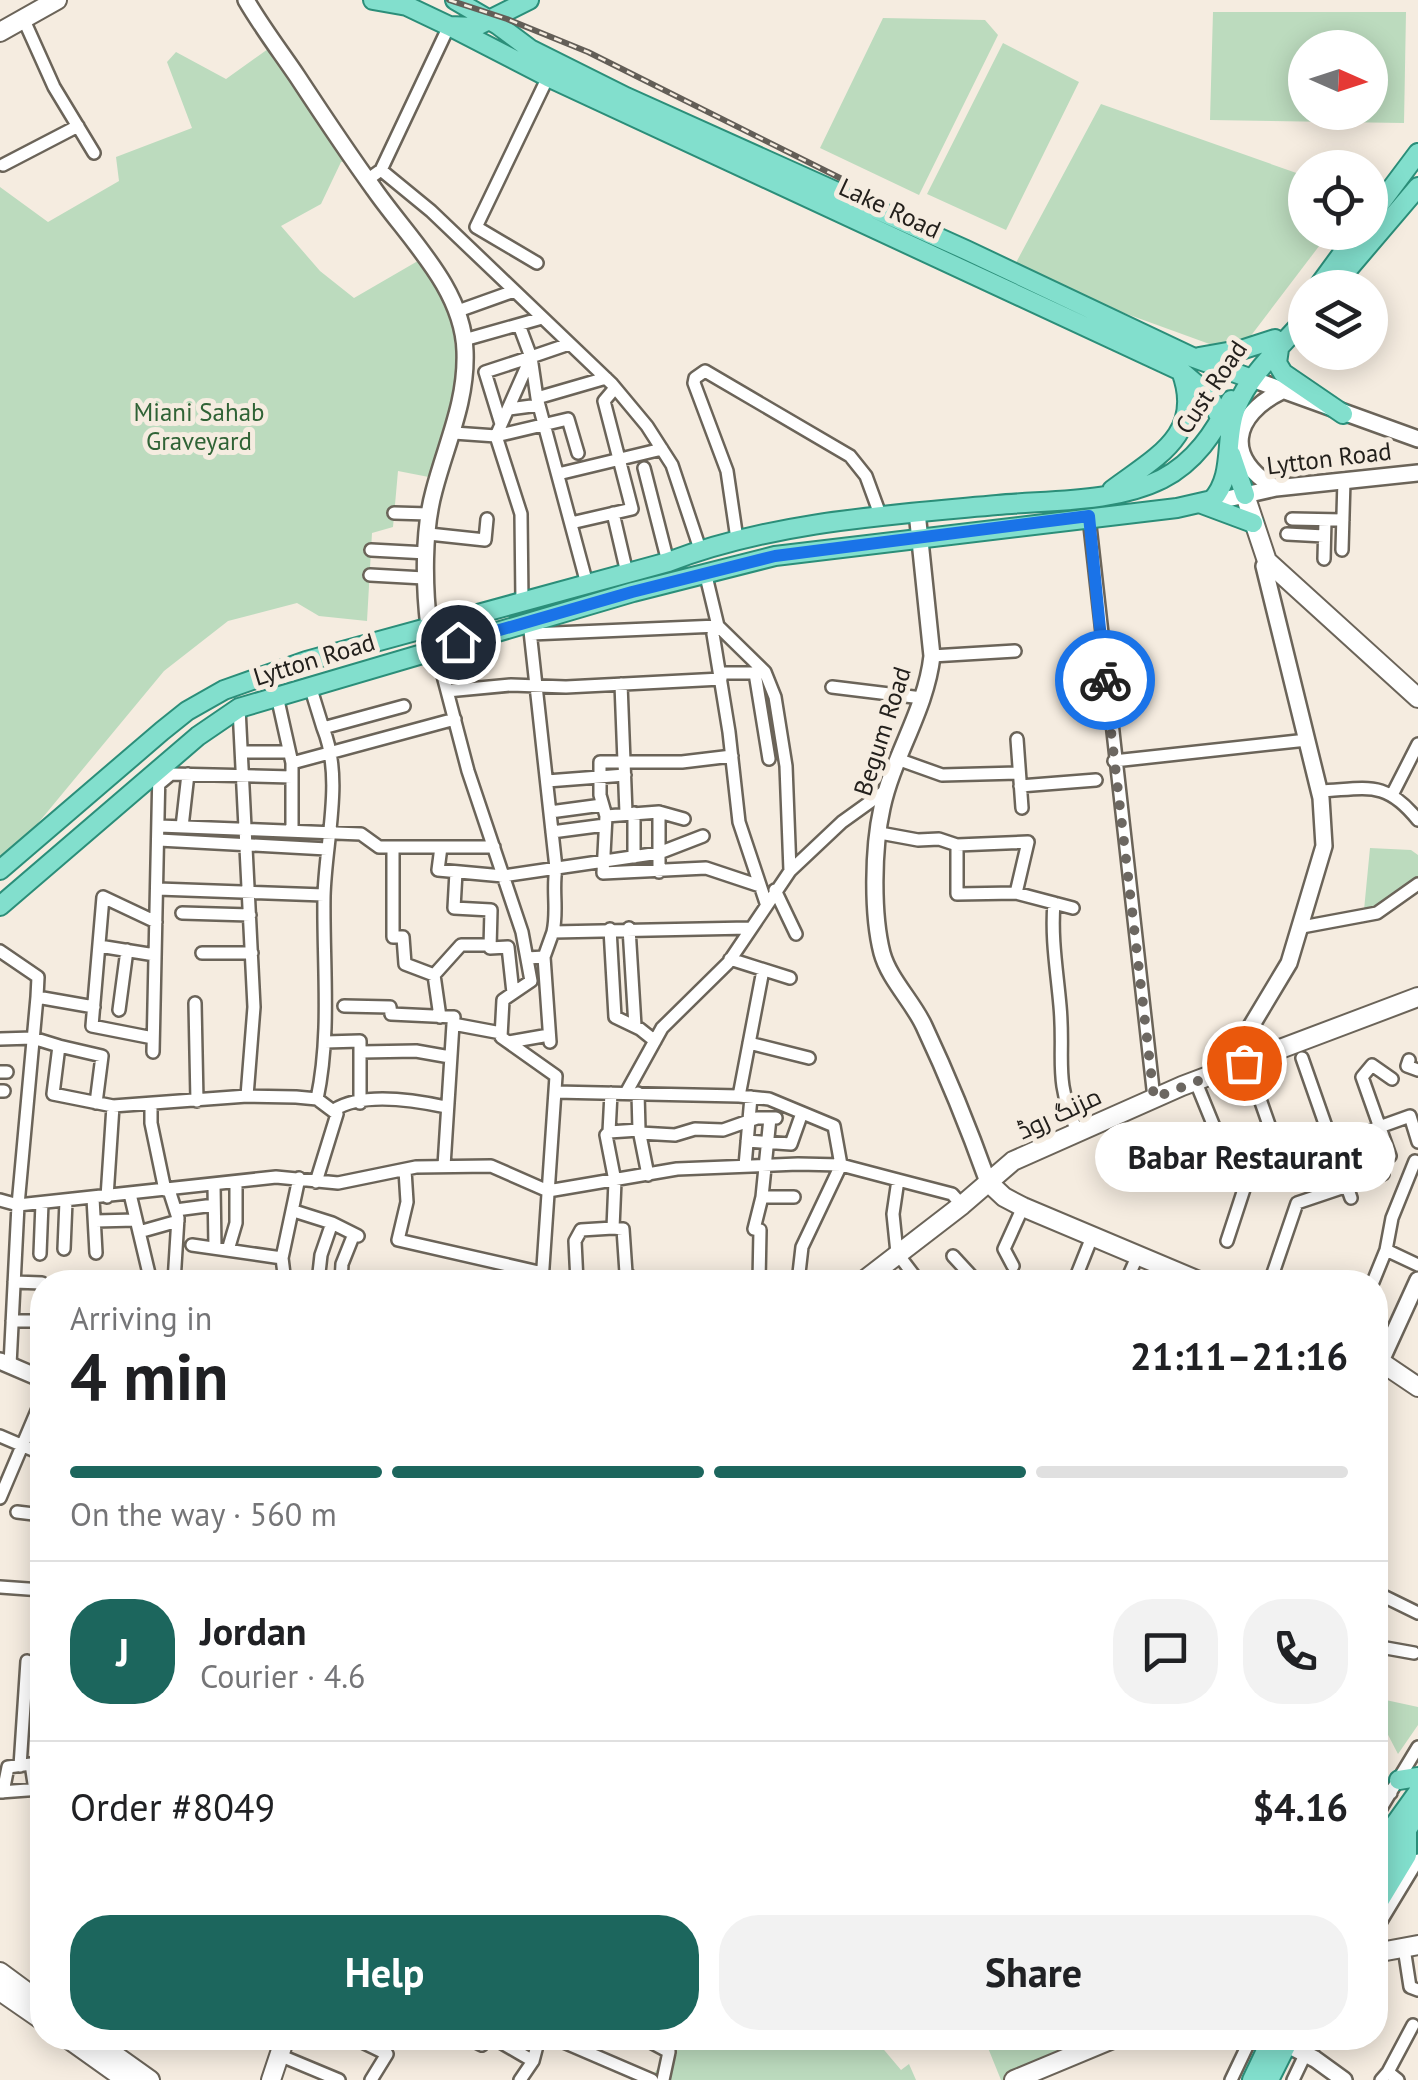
<!DOCTYPE html>
<meta charset="utf-8">
<style>
:root{--surface:#fff;--page:#f2f2f2;--text:#202124;--muted:#757577;--line:#e0e0e0;--accent:#1c665d}
body{margin:0;font-family:"PT Sans",Cairo,sans-serif;background:var(--page);color:var(--text);height:100vh;display:flex;flex-direction:column;font-size:38px;white-space:nowrap}
*{box-sizing:border-box;margin:0}
p{font-size:32px;color:var(--muted)}
.icon{flex:none;width:55px;height:55px;fill:none;stroke:currentColor;stroke-width:2;stroke-linecap:round;stroke-linejoin:round}
.map{position:relative;flex:1;overflow:hidden}
.side{position:absolute;left:30px;top:1270px;width:1358px;height:780px;display:flex;flex-direction:column;background:var(--surface);border-radius:40px;box-shadow:0 5px 25px #0003}
.side>*{flex:none}
.needle{width:65px;rotate:93deg}
.controls{position:absolute;left:1288px;top:30px;display:grid;gap:20px}
.controls a{display:grid;place-items:center;width:100px;height:100px;border-radius:50%;background:var(--surface);box-shadow:0 5px 25px #0003;font-size:50px}
.pin{position:absolute;display:grid;place-items:center;width:85px;height:85px;color:#fff;margin:-42px;border:5px solid #fff;border-radius:50%;box-shadow:0 2px 10px #0007}
.courier{position:absolute;display:grid;place-items:center;width:100px;height:100px;margin:-50px;border:8px solid #1a73e8;border-radius:50%;background:#fff;color:#222;box-shadow:0 2px 12px #0007}
.bubble{position:absolute;height:70px;border-radius:35px;background:var(--surface);box-shadow:0 5px 25px #0003;font-size:32px;font-weight:700;line-height:70px;text-align:center}
.overview em{font-style:normal;font-weight:700}
.overview div{display:flex;flex-direction:column-reverse}
.overview{display:flex;align-items:center;justify-content:space-between;height:170px;padding:0 40px}
h1{font-size:65px;font-weight:700;line-height:75px}
.bar{display:grid;grid-template-columns:repeat(4,1fr);gap:15px 10px;align-content:center;height:120px;padding:0 40px}
.bar i{height:12px;border-radius:8px;background:var(--line)}
.bar .active{background:var(--accent)}
.bar p{grid-column:span 4}
.line{display:flex;align-items:center;gap:25px;padding:0 40px;border-top:2px solid var(--line)}
.line div{flex:1}
.round{display:grid;place-items:center;flex:none;width:105px;height:105px;border-radius:40px;background:var(--page)}
.cta{display:flex;gap:20px;margin-top:auto;padding:20px 40px}
.cta a{flex:1;height:115px;border-radius:40px;background:var(--accent);color:#fff;font-size:40px;font-weight:700;line-height:115px;text-align:center}
.cta a+a{background:var(--page);color:var(--text)}
.map>svg:first-child{display:block}
.green{fill:#bcdbbe;fill-rule:evenodd}
.lines{fill:none;stroke-linecap:round;stroke-linejoin:round}
.minor-casing{stroke:#6b6459;stroke-width:16}
.tertiary-casing{stroke:#6b6459;stroke-width:20}
.secondary-casing{stroke:#6b6459;stroke-width:22}
.primary-casing{stroke:#2b8e79;stroke-width:22}
.minor{stroke:#fff;stroke-width:11}
.tertiary{stroke:#fff;stroke-width:15}
.secondary{stroke:#fff;stroke-width:18}
.primary{stroke:#82dfcd;stroke-width:18}
.rail-casing{stroke:#635e57;stroke-width:6}
.rail{stroke:#f5ece0;stroke-width:2.5;stroke-dasharray:8;stroke-linecap:butt}
.done{stroke:#6c6761;stroke-width:10;stroke-dasharray:0 18}
.route{stroke:#1a73e8;stroke-width:12}
.labels{text-anchor:middle;stroke-width:10;stroke-linejoin:round;paint-order:stroke}
.street-label{font-size:25px;fill:#23201c;stroke:#f5ece0}
.park-label{font-size:25px;fill:#306336;stroke:#f5ece0}
</style>
<div class="map">
<svg width="1418" height="2080" viewBox="0 0 1418 2080">
<rect width="100%" height="100%" fill="#f5ece0"/>
<path class="green" d="M1213 12H1406L1404 123 1210 120ZM1305 48H1370V112H1305Z
M883 18 985 20 998 35 919 195 820 148Z
M1003 43 1079 82 1006 230 927 194Z
M275 44 354 160 341 162 321 204 281 226 320 271 354 298 423 258 451 314 458 372 439 479 398 471 393 527 372 533 367 621 319 616 297 603 228 621 164 671 5 863 0 861V187L48 222 119 181 116 157 192 128 167 62 176 52 226 79Z
M1101 104 1305 176V232L1329 233 1237 354 1011 272Z
M1370 848 1411 850 1418 855V876L1386 904 1364 910Z
M1381 1699 1418 1707V1725L1398 1754 1375 1710Z
M668 2038H874L901 2070 909 2064 916 2080H662L653 2075 669 2052Z
M984 2038H1115L1014 2080H1001Z"/>
<g class="lines">
<g class="minor-casing">
<path id="minor" d="M23 18 54 87 94 153
M3 165 78 126
M381 170 449 26
M367 180 381 170 431 211 612 384 647 426 672 465 700 549
M537 263 476 227 548 77
M458 311 514 291
M519 325 531 357 537 398 587 584
M464 340 542 318
M537 398 606 378
M509 409 539 405
M501 424 485 372 531 357
M454 433 496 436 568 419 578 453
M644 468 668 562
M558 474 662 449
M394 513 429 514
M613 513 627 573
M1089 517 1154 1098
M1292 519 1343 520
M571 523 632 509 604 401 615 388
M429 534 485 540 487 519
M1287 534 1324 536
M737 539 727 471 694 383 695 378 705 371 850 456 866 476 881 517
M371 550 427 553
M1342 550 1344 480
M1324 559 1325 520
M705 572 718 626 765 672 775 697 786 766 790 871
M370 575 424 578
M522 602 521 514 496 436 531 357 569 344
M530 631 556 868C552 890 558 910 553 932
M531 634 718 626 713 634 729 732 739 822 766 903
M436 649 468 771 522 932 531 981 503 1000 501 1037 556 1076 542 1282
M932 656 1015 651
M720 673H755L769 759
M621 684 626 813
M310 686 323 728
M832 687 922 698
M447 691 511 685 566 687 721 679
M277 696 292 763V831
M239 708 254 1007 247 1096
M1017 739 1022 808
M242 752H289
M732 756 682 762H600V795L606 816 603 873 706 868 760 886
M900 760 942 775 1019 773
M1114 761 1307 740
M292 763 455 719
M547 781 625 775
M159 784 171 774 292 777
M1020 786 1096 780
M1319 791C1367 789 1385 779 1418 820
M1393 793 1418 744
M550 812 602 805
M634 813V857
M606 816 659 812 684 819
M159 826 361 834 379 847H494
M182 827 188 774
M552 832 605 825
M880 833 918 840 939 839 957 845 1028 842 1016 893
M159 840 327 849
M957 845V894L1016 893 1073 908
M393 847V937H403L405 964 434 975 440 1017
M441 847 438 870 503 876 659 853 703 836
M456 872 454 908 491 910 490 948 508 947 513 993
M659 872V812
M158 889 324 895
M775 890 796 934
M1054 903C1051 939 1057 971 1060 1006 1065 1060 1053 1077 1077 1131
M182 913 250 915
M1302 927 1377 913 1418 884
M629 928 635 1026
M610 929 615 1017 640 1029 655 1041
M99 946 155 955
M0 951 38 977 37 997 94 1007
M202 953H252
M544 957 550 1042
M527 958 544 957 553 932 749 928
M730 959 790 978
M434 975 461 945H490
M195 1003 197 1101
M344 1006 390 1007 391 1014 454 1017 453 1024 501 1033
M119 1010 127 950
M153 1038 92 1026 103 897 156 922
M0 1039 33 1038 59 1046
M325 1042 360 1041V1103
M509 1042 549 1035
M749 1043 809 1058
M153 1052 159 769
M361 1052 416 1051 450 1057
M1302 1058 1351 1198
M1409 1060 1407 1066 1418 1070
M1247 1062 1282 1162 1410 1116 1418 1142
M0 1072H7
M1195 1080 1224 1151
M0 1091H4
M555 1092 739 1096 769 1099 834 1126 841 1165
M611 1093 609 1132 639 1130
M626 1093 662 1028 728 963 790 871 842 822 888 789
M638 1093 639 1130 648 1175
M739 1096 763 970
M317 1099C331 1033 323 965 324 897 325 843 344 779 323 728L404 706
M96 1103 102 1056 59 1046 53 1094 113 1106 247 1096 296 1097 317 1099 337 1114 316 1182
M151 1104V1123L165 1190
M334 1110C362 1092 414 1100 446 1107
M609 1132 606 1135 615 1181 613 1228 623 1229 626 1273 637 1282
M640 1133 675 1135 695 1129 723 1130 757 1118H776
M747 1141 791 1144 802 1113
M1390 1156 1362 1077 1372 1065 1392 1079
M1190 1162 1274 1136
M444 1166 453 1024
M745 1166 751 1097
M405 1170 407 1202 398 1240 543 1273
M898 1180 893 1214 897 1253 919 1282
M214 1185 215 1248
M169 1190 178 1218 174 1282
M130 1194 151 1282
M107 1197 113 1106
M762 1197H794
M93 1198 96 1253
M0 1200 18 1205 276 1177 338 1183 416 1167 491 1166 548 1191 677 1169 798 1164 841 1165 898 1180 952 1194 962 1205
M176 1210 214 1205
M294 1211 332 1223 358 1236
M95 1221 136 1220
M139 1232 178 1221
M1227 1241 1247 1180 1245 1173 1253 1170 1245 1145
M192 1245 282 1258
M64 1249 66 1201
M228 1250 236 1223V1182
M1386 1250 1418 1265
M40 1254 42 1203
M953 1256 977 1282
M1013 1266 1004 1249 1023 1207
M14 1282 42 1283
M285 1282 282 1258 299 1178
M318 1282 321 1255 332 1223
M341 1282 342 1264 354 1234
M577 1282 575 1241 581 1230 613 1228
M682 1282H723
M759 1282 760 1230 754 1229 762 1197 770 1118
M798 1282 802 1247 841 1165
M1074 1282 1092 1237
M1126 1282 1137 1257
M1270 1282 1297 1203 1383 1174
M1373 1282 1386 1250 1392 1218 1415 1161 1418 1162
M12 1321H42
M10 1365 18 1205 37 997
M0 1436 42 1454
M0 1498 42 1399
M17 1512 42 1515
M0 1587 42 1590
M1375 1592 1418 1613
M1375 1646 1414 1653
M20 1766 27 1661
M1375 1783 1391 1793
M0 1792 41 1789
M3 1792 8 1767 31 1764 35 1790
M1375 1818 1418 1747
M1375 1931 1418 1860
M1404 1948 1410 1987 1418 1990
M354 2038 387 2054 371 2080
M468 2038 482 2045 486 2038
M504 2038 502 2043 533 2061
M554 2038 652 2080
M643 2038 669 2052
M279 2055 339 2080
M1388 2072 1413 2025
M520 2080 533 2061 539 2038
M663 2080 669 2052 668 2038
M1231 2080 1251 2038
M1293 2080 1313 2038
M1381 2080 1388 2072 1398 2080"/>
</g>
<g class="tertiary-casing">
<path id="tertiary" d="M246 0C261 26 280 51 297 76 322 114 347 152 374 189 408 238 463 288 465 351 467 402 446 444 434 491 423 531 424 586 429 627
M1252 379 1418 439
M1276 488C1223 459 1232 415 1282 391
M1205 504 1276 488 1418 473
M917 512 932 656C926 710 893 756 882 808 873 848 872 914 882 953 889 979 913 1002 924 1026 948 1077 969 1129 988 1182
M1245 1063 1241 1043 1289 963 1324 846 1321 798 1264 566 1267 561
M0 1361 42 1379
M1381 1361 1418 1280
M1286 2044 1315 2059 1344 2080"/>
</g>
<g class="secondary-casing">
<path id="secondary" d="M0 32 57 0
M1245 495 1267 561 1418 698
M988 1182 1004 1197 1023 1207 1201 1282
M862 1282 962 1205 1013 1161 1182 1086 1418 997
M1375 1358 1418 1387
M1375 1953 1418 1945
M0 1972 42 2003
M0 1991 42 2020
M67 2038 126 2080
M91 2038 150 2080
M271 2080 285 2038
M1014 2080 1115 2038"/>
</g>
<g class="primary-casing">
<path id="primary" d="M373 0 407 6 449 26 475 27 529 0
M455 0 498 25 530 49 626 97 966 250 1194 358 1252 379
M449 26 548 77 1181 371 1209 395 1223 424
M1370 217 1418 153
M1317 288 1358 232
M1332 288 1418 187
M1279 349 1277 363 1283 373 1343 414
M1199 357 1244 349 1275 339
M1231 454 1245 495
M1112 490C1156 457 1205 434 1181 371
M1202 504 1253 523
M0 870 162 731 187 711 224 690 306 661 668 562C772 522 887 515 997 505 1049 500 1114 503 1162 479 1195 462 1214 433 1231 400
M0 906 198 736 239 708 633 592 775 556 1177 508 1212 500C1235 476 1224 437 1236 408 1250 373 1281 347 1305 319
M1399 1780 1418 1777
M1375 1852 1418 1792
M1375 1877 1418 1813
M1375 1908 1407 1855V1827
M1252 2080 1272 2038
M1269 2080 1290 2038"/>
</g>
<use href="#minor" class="minor"/>
<use href="#tertiary" class="tertiary"/>
<use href="#secondary" class="secondary"/>
<use href="#primary" class="primary"/>
<g class="rail-casing">
<path id="rail" d="M449 0 507 19 588 52 842 179"/>
</g>
<use href="#rail" class="rail"/>
</g>
<g class="lines">
<path class="done" d="M1105 680 1154 1098 1244 1063"/>
<path class="route" d="M458 642 632 592 775 556 1089 516 1105 680"/>
</g>
<g class="labels">
<g class="street-label">
<text transform="translate(890 208) rotate(25)" y="9">Lake Road</text>
<text transform="translate(1211 387) rotate(-56)" y="9">Cust Road</text>
<text transform="translate(1329 458) rotate(-7)" y="9">Lytton Road</text>
<text transform="translate(314 659) rotate(-17)" y="9">Lytton Road</text>
<text transform="translate(882 731) rotate(-72)" y="9">Begum Road</text>
<text transform="translate(1059 1113) rotate(-25)" y="9">مزنگ روڈ</text>
</g>
<g class="park-label">
<text x="199" y="421">Miani Sahab<tspan x="199" dy="29">Graveyard</tspan></text>
</g>
</g>
</svg>
<div class="controls">
<a><svg class="needle" viewBox="-14 -14 28 28"><path d="M0-13l5 13h-10z" fill="#e53935"/><path d="M0 13l5-13h-10z" fill="#757577"/></svg></a>
<a><svg class="icon" aria-label="locate" viewBox="0 0 24 24"><circle cx="12" cy="12" r="6"/><path d="M12 2v4M12 18v4M2 12h4M18 12h4"/></svg></a>
<a><svg class="icon" aria-label="layers" viewBox="0 0 24 24"><path d="M12 4l9 5-9 5-9-5zM3 14l9 5 9-5"/></svg></a>
</div>
<div class="pin" style="left:1244px;top:1063px;background:#ea580c"><svg class="icon" aria-label="bag" viewBox="0 0 24 24"><path d="M5 8h14l-1 12H6zM9 8a3 3 0 0 1 6 0"/></svg></div>
<div class="pin" style="left:458px;top:642px;background:#1f2937"><svg class="icon" aria-label="home" viewBox="0 0 24 24"><path d="M3 11l9-7 9 7M6 9v11h12V9"/></svg></div>
<div class="courier" style="left:1105px;top:680px"><svg class="icon" aria-label="bike" viewBox="0 0 24 24"><circle cx="6" cy="16" r="4"/><circle cx="18" cy="16" r="4"/><path d="M6 16l4-8h5l3 8M10 8l3 8H6M13 5h3"/></svg></div>
<div class="bubble" style="left:1095px;top:1122px;width:300px">Babar Restaurant</div>
<section class="side">
<div class="overview"><div><h1>4 min</h1><p>Arriving in</p></div><em>21:11–21:16</em></div>
<div class="bar"><i class="active"></i><i class="active"></i><i class="active"></i><i></i><p>On the way · 560 m</p></div>
<div class="line" style="height:180px"><b class="round" style="background:var(--accent);color:#fff">J</b><div><b>Jordan</b><p>Courier · 4.6</p></div><a class="round"><svg class="icon" aria-label="chat" viewBox="0 0 24 24"><path d="M4 5h16v11H9l-5 4z"/></svg></a><a class="round"><svg class="icon" aria-label="phone" viewBox="0 0 24 24"><path d="M5 4h4l2 5-3 2q2 4 5 5l2-3 5 2v4C11 20 4 13 5 4z"/></svg></a></div>
<div class="line" style="height:130px"><div>Order #8049</div><b>$4.16</b></div>
<div class="cta"><a>Help</a><a>Share</a></div>
</section>
</div>
